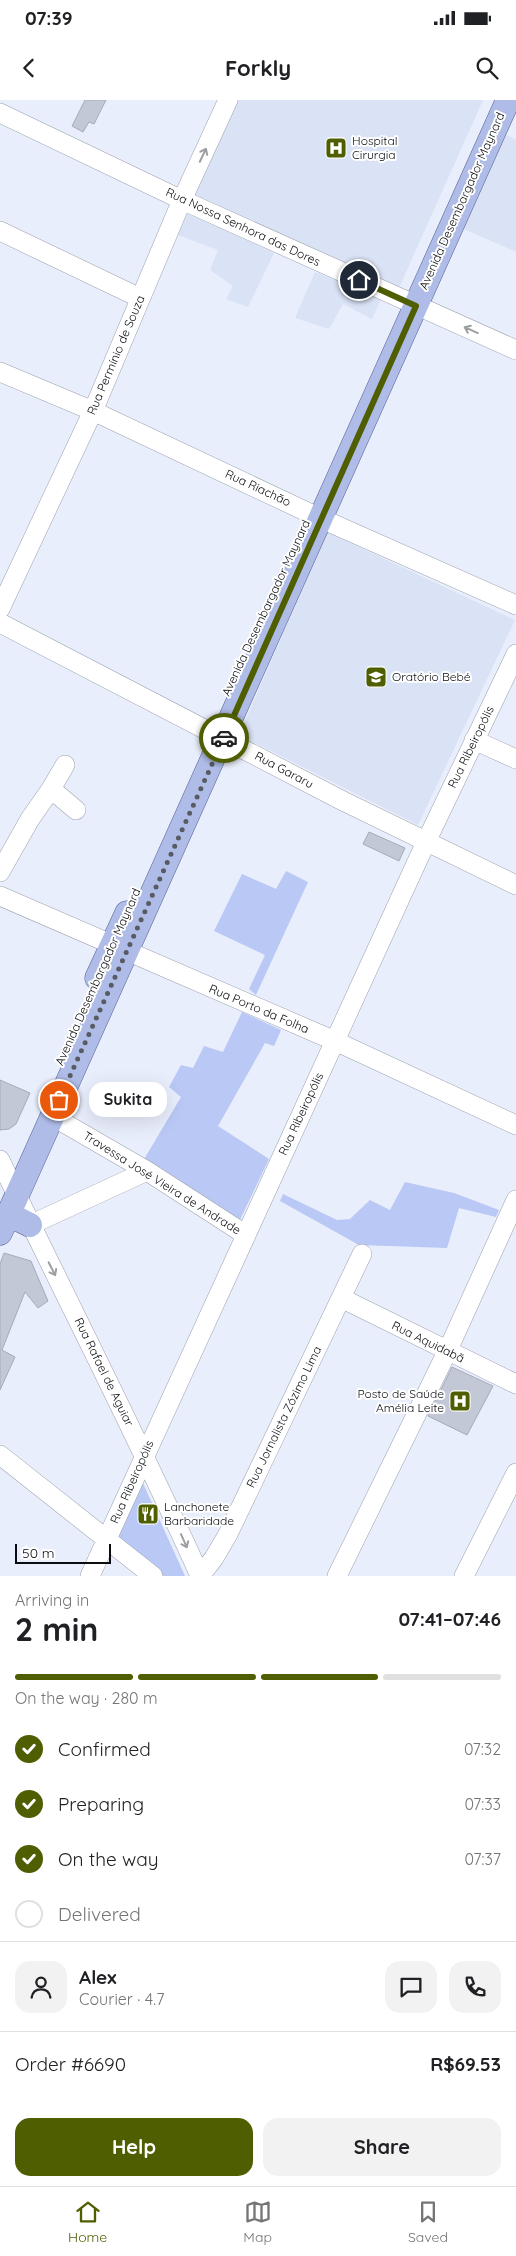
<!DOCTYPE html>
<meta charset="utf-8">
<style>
:root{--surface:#fff;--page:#f2f2f2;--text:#202124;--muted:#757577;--line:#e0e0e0;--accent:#4e5e00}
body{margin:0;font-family:Quicksand,sans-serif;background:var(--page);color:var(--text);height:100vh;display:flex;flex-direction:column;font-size:19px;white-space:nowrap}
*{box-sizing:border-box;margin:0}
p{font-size:16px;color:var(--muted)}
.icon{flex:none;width:28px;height:28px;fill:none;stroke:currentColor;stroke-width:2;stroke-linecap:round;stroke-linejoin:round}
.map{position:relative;height:1476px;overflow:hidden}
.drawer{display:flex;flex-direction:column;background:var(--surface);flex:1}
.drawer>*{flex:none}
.scale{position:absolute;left:15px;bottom:12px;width:96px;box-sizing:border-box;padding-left:5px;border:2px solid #0b0c11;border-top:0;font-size:14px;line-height:18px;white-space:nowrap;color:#0b0c11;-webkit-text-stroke:4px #fff;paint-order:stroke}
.pin{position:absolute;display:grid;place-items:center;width:42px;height:42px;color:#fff;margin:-21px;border:2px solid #fff;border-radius:50%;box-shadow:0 1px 5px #0007}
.courier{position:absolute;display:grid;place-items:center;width:50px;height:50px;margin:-25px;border:4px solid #4e5e00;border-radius:50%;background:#fff;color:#222;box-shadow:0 1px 6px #0007}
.bubble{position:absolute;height:35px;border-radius:15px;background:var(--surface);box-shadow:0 5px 20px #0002;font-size:16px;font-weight:700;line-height:35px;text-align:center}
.summary em{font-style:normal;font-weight:700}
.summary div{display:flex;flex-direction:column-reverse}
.summary{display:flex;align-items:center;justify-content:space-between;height:85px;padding:0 15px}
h1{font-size:32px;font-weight:700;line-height:38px}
.bar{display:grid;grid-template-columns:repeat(4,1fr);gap:8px 5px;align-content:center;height:60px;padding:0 15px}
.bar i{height:6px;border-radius:4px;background:var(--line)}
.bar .selected{background:var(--accent)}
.bar p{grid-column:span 4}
.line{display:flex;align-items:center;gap:12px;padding:0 15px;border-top:1px solid var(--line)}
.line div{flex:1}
.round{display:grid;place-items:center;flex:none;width:52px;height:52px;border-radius:15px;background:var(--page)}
ol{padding:0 15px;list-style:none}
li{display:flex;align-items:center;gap:15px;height:55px}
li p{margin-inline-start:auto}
li .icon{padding:5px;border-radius:50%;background:var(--accent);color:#fff;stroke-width:4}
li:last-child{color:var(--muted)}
li i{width:28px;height:28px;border:2px solid var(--line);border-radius:50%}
.action{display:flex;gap:10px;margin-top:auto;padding:10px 15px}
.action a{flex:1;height:58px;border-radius:15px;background:var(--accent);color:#fff;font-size:20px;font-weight:700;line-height:58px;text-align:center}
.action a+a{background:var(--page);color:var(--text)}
.status{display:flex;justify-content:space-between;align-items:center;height:35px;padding:0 25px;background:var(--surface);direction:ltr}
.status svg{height:14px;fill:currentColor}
header{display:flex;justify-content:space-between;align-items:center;height:65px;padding:0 15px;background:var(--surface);font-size:22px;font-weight:700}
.tab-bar{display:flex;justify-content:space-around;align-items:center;height:70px;border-top:1px solid var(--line);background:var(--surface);font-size:14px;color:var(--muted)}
.tab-bar a{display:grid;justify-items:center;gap:2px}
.tab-bar .selected{color:var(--accent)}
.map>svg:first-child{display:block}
.built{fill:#dae2f6}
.green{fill:#b9c8f4}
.building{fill:#c3c8d6;stroke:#a6abb8}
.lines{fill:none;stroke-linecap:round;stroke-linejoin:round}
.minor-casing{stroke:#9ca1ae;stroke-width:20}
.major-casing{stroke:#536192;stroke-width:25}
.minor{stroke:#fff;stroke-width:19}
.major{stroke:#afbce7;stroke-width:24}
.oneway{stroke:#9d9ea0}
.done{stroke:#595b63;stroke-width:5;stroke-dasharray:0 9}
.route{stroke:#4e5e00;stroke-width:6}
.labels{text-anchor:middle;stroke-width:4;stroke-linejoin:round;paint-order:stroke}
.poi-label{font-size:12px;fill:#0b0c11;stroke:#fff;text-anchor:start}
.street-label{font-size:12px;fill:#0b0c11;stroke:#fff}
</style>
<div class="status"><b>07:39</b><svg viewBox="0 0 49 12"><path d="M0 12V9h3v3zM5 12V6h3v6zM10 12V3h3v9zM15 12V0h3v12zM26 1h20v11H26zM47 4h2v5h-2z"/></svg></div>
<header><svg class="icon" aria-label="back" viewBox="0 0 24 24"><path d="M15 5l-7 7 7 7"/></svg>Forkly<svg class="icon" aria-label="search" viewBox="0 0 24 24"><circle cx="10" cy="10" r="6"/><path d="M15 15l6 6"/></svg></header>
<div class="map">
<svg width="516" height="1476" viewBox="0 0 516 1476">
<rect width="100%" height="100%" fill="#e9eefc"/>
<path class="built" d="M232 0H483L399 188 190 97Z
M502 33 516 40V152L459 127Z
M188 113 274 153 248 207 226 199 233 186 210 170 218 150 178 135Z
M315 172 381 199 372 219 343 204 329 229 295 218Z
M327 432 515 520 418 725 239 635Z"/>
<path class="green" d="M286 771 308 782 256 895 249 889 265 855 214 831 242 774 276 789Z
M242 912 281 930 274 946 265 943 218 1026 269 1059 239 1122 143 1061 181 997 169 987 181 965 193 968 204 946 223 952Z
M405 1082 454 1093 499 1110 496 1117 459 1108 447 1148 359 1145 280 1101 283 1094 337 1120 350 1119 370 1100 390 1110Z
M142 1381 185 1476H159L115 1442Z"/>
<path class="building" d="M85 0H106L94 24 89 22 83 32 72 26Z
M369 732 405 748 399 761 363 744Z
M0 980 30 993 16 1024 9 1029 0 1030Z
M4 1153 31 1161 48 1201 38 1208 25 1192 2 1250 15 1257 0 1290V1164Z
M452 1267 493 1286 467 1335 428 1316Z"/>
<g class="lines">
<g class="minor-casing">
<path id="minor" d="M0 13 182 100 516 250
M0 131 140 198
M0 272 93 311 322 419 516 505
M0 509 93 311 182 100 228 0
M0 523 343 701 516 785
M474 640 516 659
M51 689 76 710
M0 772 30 719 51 689 65 665
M0 796 335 941 516 1025
M52 1016 147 1071 246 1135
M0 1060C66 1199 137 1335 200 1476
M30 1125 147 1071
M341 1198 516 1284
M0 1355 153 1476
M90 1476 426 742 516 554
M200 1476 214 1458 228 1434 362 1154
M337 1476 447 1252 516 1100
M464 1476 516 1373"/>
</g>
<g class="major-casing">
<path id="major" d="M97 878 127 813
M6 1121 18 1119 30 1125
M0 1133 508 0"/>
</g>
<use href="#minor" class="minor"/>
<use href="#major" class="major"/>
</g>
<defs><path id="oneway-shaft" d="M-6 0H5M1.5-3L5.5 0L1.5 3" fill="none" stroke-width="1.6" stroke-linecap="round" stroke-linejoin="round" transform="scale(1.25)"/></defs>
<g class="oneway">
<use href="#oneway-shaft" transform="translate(203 55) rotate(-65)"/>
<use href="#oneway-shaft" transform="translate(471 230) rotate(-156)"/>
<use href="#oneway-shaft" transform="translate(52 1169) rotate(63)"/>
<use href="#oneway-shaft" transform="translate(184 1441) rotate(66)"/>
</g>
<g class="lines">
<path class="done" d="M59 1000 224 638"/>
<path class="route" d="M224 638 416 206 359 180"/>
</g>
<defs>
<g id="hospital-square" transform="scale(1.125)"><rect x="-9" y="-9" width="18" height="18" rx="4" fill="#4e5e00" stroke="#fff"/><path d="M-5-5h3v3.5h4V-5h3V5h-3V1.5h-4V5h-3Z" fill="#fff"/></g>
<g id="school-square" transform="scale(1.125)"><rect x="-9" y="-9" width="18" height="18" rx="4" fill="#4e5e00" stroke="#fff"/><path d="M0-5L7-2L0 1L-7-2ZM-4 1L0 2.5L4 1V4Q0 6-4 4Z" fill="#fff"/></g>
<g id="restaurant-square" transform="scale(1.125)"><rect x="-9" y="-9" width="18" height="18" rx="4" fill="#4e5e00" stroke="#fff"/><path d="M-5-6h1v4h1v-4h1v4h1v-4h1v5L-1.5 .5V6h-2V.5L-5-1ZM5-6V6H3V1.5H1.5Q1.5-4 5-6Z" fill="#fff"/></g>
</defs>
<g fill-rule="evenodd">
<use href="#hospital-square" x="336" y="48"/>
<use href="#school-square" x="376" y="577"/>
<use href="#hospital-square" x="460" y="1301"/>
<use href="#restaurant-square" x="148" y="1414"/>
</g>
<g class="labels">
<g class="poi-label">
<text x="352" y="45">Hospital<tspan x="352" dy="14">Cirurgia</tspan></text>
<text x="392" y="581">Oratório Bebé</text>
<text x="444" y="1298" text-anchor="end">Posto de Saúde<tspan x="444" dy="14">Amélia Leite</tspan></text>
<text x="164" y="1411">Lanchonete<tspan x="164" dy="14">Barbaridade</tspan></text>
</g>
<g class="street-label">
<text transform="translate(462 101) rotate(-66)" y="4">Avenida Desembargador Maynard</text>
<text transform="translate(243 127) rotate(25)" y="4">Rua Nossa Senhora das Dores</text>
<text transform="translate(116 255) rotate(-67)" y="4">Rua Permínio de Souza</text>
<text transform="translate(258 388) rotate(25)" y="4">Rua Riachão</text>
<text transform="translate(266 508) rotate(-65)" y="4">Avenida Desembargador Maynard</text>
<text transform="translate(471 647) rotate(-64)" y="4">Rua Ribeiropólis</text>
<text transform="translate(284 670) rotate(28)" y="4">Rua Gararu</text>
<text transform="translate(98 877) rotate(-66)" y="4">Avenida Desembargador Maynard</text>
<text transform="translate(259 909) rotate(23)" y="4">Rua Porto da Folha</text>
<text transform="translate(301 1014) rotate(-65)" y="4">Rua Ribeiropólis</text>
<text transform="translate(162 1083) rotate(32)" y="4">Travessa José Vieira de Andrade</text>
<text transform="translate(428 1242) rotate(26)" y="4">Rua Aquidabã</text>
<text transform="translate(104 1272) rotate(64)" y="4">Rua Rafael de Aguiar</text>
<text transform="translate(284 1317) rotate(-64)" y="4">Rua Jornalista Zózimo Lima</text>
<text transform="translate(132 1382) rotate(-66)" y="4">Rua Ribeiropólis</text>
</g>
</g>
</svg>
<div class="scale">50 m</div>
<div class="pin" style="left:59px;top:1000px;background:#ea580c"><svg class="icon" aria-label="bag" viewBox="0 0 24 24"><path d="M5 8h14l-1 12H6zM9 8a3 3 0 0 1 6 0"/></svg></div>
<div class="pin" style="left:359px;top:180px;background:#1f2937"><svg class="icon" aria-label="home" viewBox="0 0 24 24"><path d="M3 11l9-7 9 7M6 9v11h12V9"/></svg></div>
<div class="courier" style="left:224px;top:638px"><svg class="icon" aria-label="car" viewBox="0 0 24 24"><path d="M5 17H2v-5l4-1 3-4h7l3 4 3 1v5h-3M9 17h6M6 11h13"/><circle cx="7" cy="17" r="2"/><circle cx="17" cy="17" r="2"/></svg></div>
<div class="bubble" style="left:89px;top:982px;width:78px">Sukita</div>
</div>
<section class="drawer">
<div class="summary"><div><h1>2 min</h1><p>Arriving in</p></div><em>07:41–07:46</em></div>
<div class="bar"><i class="selected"></i><i class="selected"></i><i class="selected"></i><i></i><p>On the way · 280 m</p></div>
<ol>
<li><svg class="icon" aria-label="check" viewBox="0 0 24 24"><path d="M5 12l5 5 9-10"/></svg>Confirmed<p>07:32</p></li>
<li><svg class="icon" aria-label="check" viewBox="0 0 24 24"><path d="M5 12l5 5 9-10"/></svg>Preparing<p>07:33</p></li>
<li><svg class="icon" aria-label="check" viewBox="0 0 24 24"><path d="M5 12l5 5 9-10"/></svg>On the way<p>07:37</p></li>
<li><i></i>Delivered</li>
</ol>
<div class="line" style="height:90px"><a class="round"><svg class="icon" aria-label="person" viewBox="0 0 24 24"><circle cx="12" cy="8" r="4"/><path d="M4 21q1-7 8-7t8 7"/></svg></a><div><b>Alex</b><p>Courier · 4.7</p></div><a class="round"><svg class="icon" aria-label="chat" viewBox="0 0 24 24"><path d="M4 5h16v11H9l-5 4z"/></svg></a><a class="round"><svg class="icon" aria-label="phone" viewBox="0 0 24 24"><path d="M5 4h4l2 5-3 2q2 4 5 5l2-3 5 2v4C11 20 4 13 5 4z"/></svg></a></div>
<div class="line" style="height:65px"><div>Order #6690</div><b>R$69.53</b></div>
<div class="action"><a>Help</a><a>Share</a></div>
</section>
<nav class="tab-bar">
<a class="selected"><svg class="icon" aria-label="home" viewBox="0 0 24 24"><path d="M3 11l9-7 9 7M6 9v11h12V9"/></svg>Home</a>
<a><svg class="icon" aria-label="map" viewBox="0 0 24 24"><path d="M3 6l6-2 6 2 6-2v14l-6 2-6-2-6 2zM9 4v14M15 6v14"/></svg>Map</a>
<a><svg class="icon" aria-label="saved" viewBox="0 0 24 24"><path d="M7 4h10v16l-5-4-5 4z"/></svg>Saved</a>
</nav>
